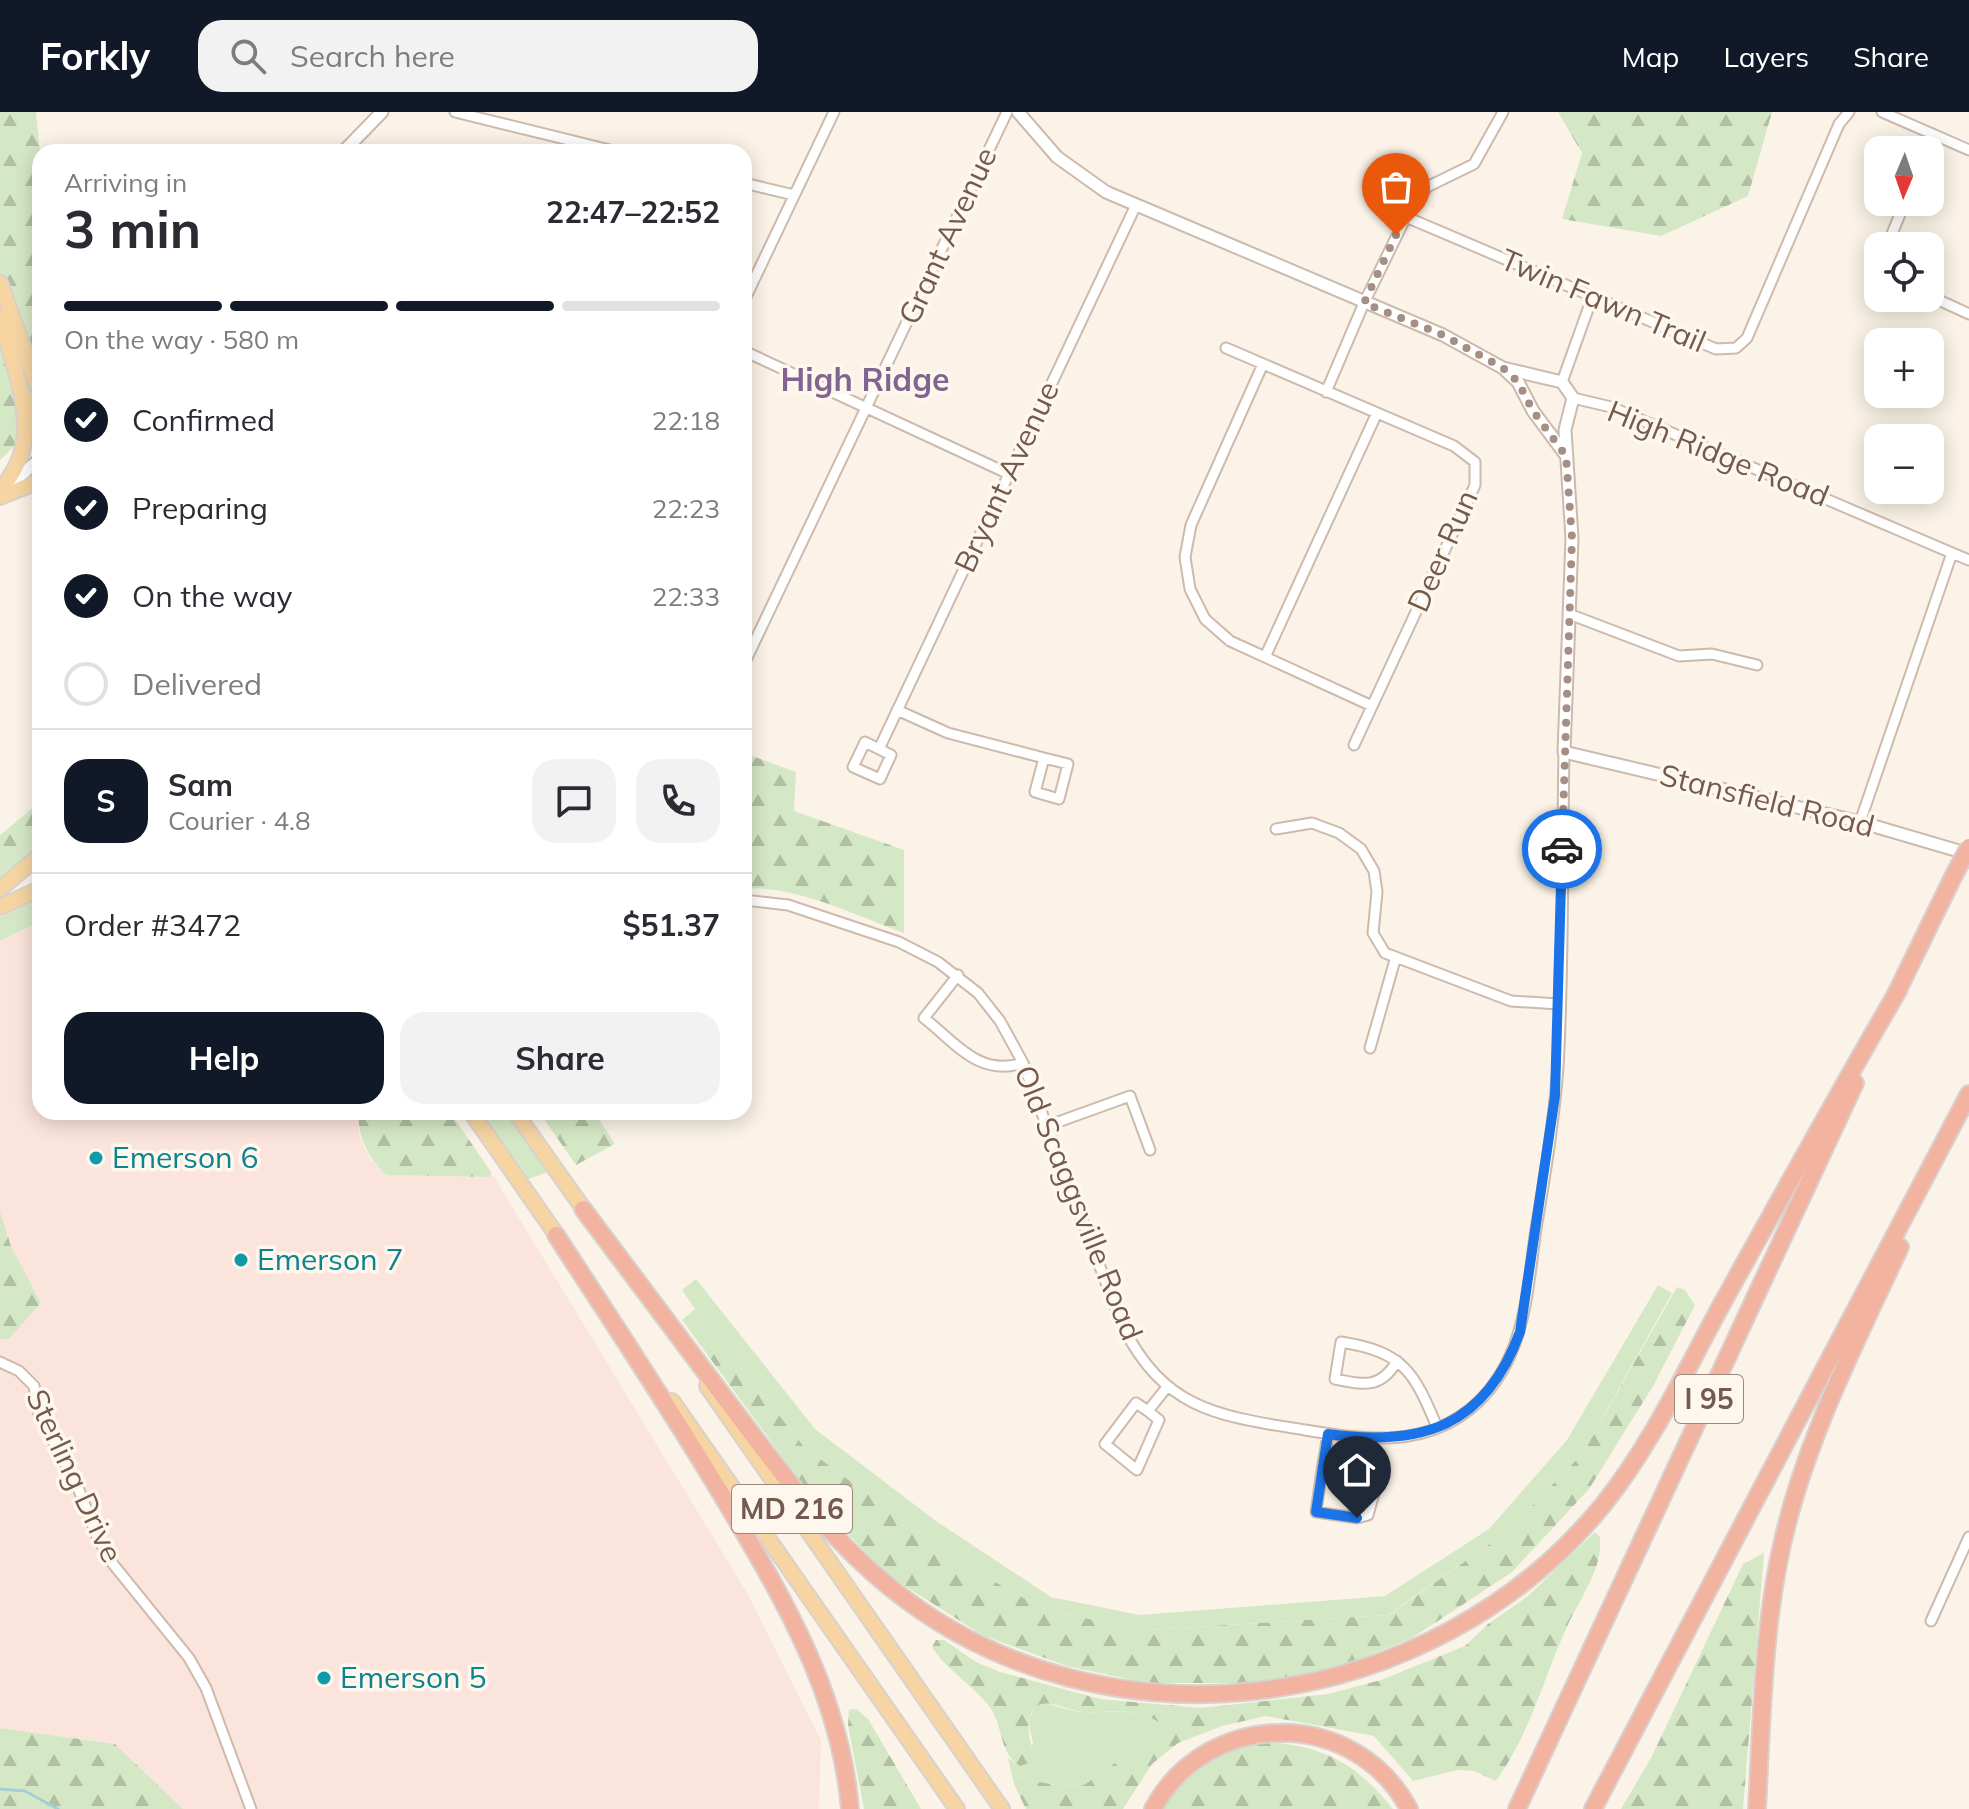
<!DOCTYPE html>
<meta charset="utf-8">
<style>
:root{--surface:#fff;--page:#f2f2f3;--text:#2b2b33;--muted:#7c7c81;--line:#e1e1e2;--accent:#111827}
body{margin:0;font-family:Mulish,sans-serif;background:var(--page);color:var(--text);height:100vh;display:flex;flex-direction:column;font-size:30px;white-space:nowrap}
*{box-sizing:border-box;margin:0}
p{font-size:26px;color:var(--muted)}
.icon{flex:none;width:44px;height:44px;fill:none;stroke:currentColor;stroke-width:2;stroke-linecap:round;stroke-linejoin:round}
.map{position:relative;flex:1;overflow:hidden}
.sheet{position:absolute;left:32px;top:32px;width:720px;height:976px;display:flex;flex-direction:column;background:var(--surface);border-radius:24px;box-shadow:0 4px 20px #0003}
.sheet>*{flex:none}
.needle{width:52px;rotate:182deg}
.buttons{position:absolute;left:1864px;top:24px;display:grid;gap:16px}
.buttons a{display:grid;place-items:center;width:80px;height:80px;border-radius:16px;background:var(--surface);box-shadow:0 4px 20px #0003;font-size:40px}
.pin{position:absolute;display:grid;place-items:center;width:68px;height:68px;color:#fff;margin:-82px -34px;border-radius:50% 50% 50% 0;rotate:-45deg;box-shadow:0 0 8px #0007}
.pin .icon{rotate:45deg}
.courier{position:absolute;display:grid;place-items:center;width:80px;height:80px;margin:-40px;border:6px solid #1a73e8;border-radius:50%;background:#fff;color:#222;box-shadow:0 2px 10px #0007}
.overview em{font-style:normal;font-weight:700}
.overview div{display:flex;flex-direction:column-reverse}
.overview{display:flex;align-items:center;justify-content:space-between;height:136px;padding:0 32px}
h1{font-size:52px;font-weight:700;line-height:60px}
.bar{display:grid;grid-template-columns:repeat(4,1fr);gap:12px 8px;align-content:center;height:96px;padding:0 32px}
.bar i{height:10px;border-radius:6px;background:var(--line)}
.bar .on{background:var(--accent)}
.bar p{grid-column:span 4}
.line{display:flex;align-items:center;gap:20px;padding:0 32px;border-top:2px solid var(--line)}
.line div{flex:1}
.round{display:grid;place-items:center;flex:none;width:84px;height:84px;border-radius:24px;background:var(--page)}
ol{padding:0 32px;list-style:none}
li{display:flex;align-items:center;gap:24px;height:88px}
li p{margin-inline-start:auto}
li .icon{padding:8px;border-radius:50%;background:var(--accent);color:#fff;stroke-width:4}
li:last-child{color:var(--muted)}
li i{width:44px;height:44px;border:4px solid var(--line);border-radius:50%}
.button{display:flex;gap:16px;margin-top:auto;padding:16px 32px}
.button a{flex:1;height:92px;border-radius:24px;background:var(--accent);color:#fff;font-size:32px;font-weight:700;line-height:92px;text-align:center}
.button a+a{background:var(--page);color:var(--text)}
header{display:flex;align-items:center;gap:48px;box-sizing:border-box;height:112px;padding:0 40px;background:var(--accent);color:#fff}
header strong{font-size:38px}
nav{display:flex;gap:44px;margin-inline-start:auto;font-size:28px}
.search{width:560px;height:72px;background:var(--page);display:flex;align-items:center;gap:20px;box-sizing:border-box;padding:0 28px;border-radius:24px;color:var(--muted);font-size:30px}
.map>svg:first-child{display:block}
.commercial{fill:#fbe4db}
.grass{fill:#d5e8c6}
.forest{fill:url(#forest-firs)}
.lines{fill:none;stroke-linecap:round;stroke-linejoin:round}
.stream{stroke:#a3cfd5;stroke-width:3}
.minor-casing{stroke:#cdbaae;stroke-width:13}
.tertiary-casing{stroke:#cdbaae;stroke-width:15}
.primary-casing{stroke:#d8d1cd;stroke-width:18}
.motorway-casing{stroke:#d8d1cd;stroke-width:20}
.minor{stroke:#fff;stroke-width:9}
.tertiary{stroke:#fff;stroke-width:11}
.primary{stroke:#f6d5a3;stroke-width:14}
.motorway{stroke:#f2b4a1;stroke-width:16}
.motorway-bridge-casing{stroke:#d8d1cd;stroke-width:20;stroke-linecap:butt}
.motorway-bridge{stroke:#f2b4a1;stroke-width:16}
.done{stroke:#a38f83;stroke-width:8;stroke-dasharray:0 14.4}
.route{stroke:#1a73e8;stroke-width:10}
.culture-dot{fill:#0f9aa8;stroke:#fef7ed;stroke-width:3}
.labels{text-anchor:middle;stroke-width:7;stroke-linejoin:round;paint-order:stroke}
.shield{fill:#fef7ed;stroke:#9d887d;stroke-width:2}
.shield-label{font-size:28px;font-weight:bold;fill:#74594d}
.street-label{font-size:30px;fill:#74594d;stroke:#fef7ed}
.culture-label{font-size:30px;fill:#0d838f;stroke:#fef7ed;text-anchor:start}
.neighbourhood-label{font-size:32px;font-weight:bold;fill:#806590;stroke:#fef7ed}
</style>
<header>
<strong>Forkly</strong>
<div class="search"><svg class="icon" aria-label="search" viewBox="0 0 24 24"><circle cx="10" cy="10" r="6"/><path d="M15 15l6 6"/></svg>Search here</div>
<nav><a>Map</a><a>Layers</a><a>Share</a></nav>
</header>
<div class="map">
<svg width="1969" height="1697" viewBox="0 0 1969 1697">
<defs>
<pattern id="forest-firs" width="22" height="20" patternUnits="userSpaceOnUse" patternTransform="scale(2)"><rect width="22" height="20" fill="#d5e8c6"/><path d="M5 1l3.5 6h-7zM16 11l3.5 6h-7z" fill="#b1bfa3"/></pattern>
</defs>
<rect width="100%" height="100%" fill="#fbf3e7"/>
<path class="commercial" d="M40 809V1000H358L359 1023 369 1045 386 1063 490 1065 491 1060 747 1481 821 1628 819 1697H183L115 1632 0 1616V1227H9L41 1191 11 1134 0 1099V829Z"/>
<path class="grass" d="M40 787V809L0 829V805Z
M478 1000H507L549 1060 525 1068Z
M696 1167 815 1317 936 1409 1051 1485 1139 1503 1385 1484 1489 1417 1567 1328 1658 1173 1672 1181 1583 1341 1508 1419 1388 1503 1146 1518 1047 1499 959 1450 804 1335 695 1197 682 1178Z
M1045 1591C1056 1594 1070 1599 1082 1600 1109 1602 1139 1593 1162 1613L1159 1620 1084 1673 1060 1674 1017 1665 1014 1672 1008 1646 1020 1654 1033 1631 1028 1608 1036 1594Z"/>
<path class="forest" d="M0 0H36L40 40V310L0 348Z
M1558 0H1772L1748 84 1661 124 1562 107 1582 41Z
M744 641 796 660 794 699 904 738V821C858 804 793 772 744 777Z
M40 690V738L0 771V723Z
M358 1000H450L491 1060 490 1065 386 1063C367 1043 359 1028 358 1000Z
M539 1000H594L615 1032 576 1053Z
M0 1099 11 1134 41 1191 9 1227H0Z
M1677 1175 1685 1178 1695 1193 1653 1274 1589 1377 1512 1460 1412 1526 1342 1554 1258 1571H1147L1067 1554 982 1523 888 1463 811 1384 682 1208 695 1197 804 1335 959 1450 1047 1499 1146 1518 1389 1503 1508 1419 1583 1341Z
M1595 1420 1600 1425C1603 1458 1579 1487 1566 1517 1541 1572 1532 1618 1496 1669L1474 1659 1457 1658 1413 1669 1374 1624 1266 1604 1222 1614 1178 1631 1152 1652 1123 1697H1026L1014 1672 1016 1665 1060 1674 1084 1673 1159 1620 1162 1613C1140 1594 1110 1601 1084 1600 1070 1600 1047 1585 1036 1595 1021 1609 1033 1632 1034 1649L1020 1654C998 1640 1004 1614 989 1594 972 1572 947 1559 932 1535L936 1528H944L976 1550 1000 1560 1100 1587 1201 1596 1328 1582 1381 1568 1465 1534 1488 1512 1528 1484Z
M1764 1441 1743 1697H1621L1651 1646 1743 1452Z
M856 1597 868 1607 921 1697H864L848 1613 849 1598Z
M0 1616 115 1632 183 1697H0Z
M1257 1630C1318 1631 1355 1649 1393 1697H1160L1171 1681 1219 1640Z"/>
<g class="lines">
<path class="stream" d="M0 1677 25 1679 58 1697"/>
<g class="minor-casing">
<path id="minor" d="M455 0 618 40
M1882 0 1969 38
M1926 38 1933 22
M744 71 794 83
M1406 105 1716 237 1736 236 1747 226 1839 12 1849 0
M1887 134 1905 90
M1930 184 1969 202
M744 189 834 0
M1226 236 1454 334 1475 350V373L1354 633
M744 239 1009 362
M1263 252 1191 413 1185 445 1190 477 1205 507 1230 529 1372 594
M1562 270 1592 186
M1326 280 1364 191 1406 105 1427 75 1474 52 1503 0
M1573 286 1611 295 1952 441 1860 710
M1952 441 1969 448
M1569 502 1679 544 1712 542 1757 553
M1265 545 1376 303
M744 552 1007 0
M897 598 948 621 1044 646 1035 680 1059 687 1068 652 1044 646
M879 637 891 643 880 667 853 655 865 630 879 637 1136 93
M1276 717 1312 711 1339 721 1361 737 1374 759 1377 780 1373 821 1385 841 1511 889 1559 892
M744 788 788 793 899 830 938 850 978 881 1000 909 1023 951 1122 1213C1165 1299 1219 1304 1305 1318 1366 1328 1428 1337 1477 1291 1526 1245 1527 1178 1536 1117 1545 1063 1554 1009 1558 955 1564 850 1562 744 1564 640
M958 863 924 906C957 932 979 965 1023 951
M1370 936 1395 848
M1047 1014 1130 984 1150 1038
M1397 1249C1381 1277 1364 1273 1335 1267L1341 1230C1404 1240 1414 1260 1437 1315
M0 1250 19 1259 34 1274 39 1303 77 1373 98 1427 113 1452 189 1546 206 1576 251 1697
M1148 1299 1159 1308 1137 1358 1105 1332 1136 1291 1148 1299 1167 1275
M1321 1365 1316 1400 1357 1406 1368 1403 1376 1374 1321 1365 1328 1322
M1931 1509 1969 1425"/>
</g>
<g class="tertiary-casing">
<path id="tertiary" d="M1018 0 1057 45 1106 80 1443 223 1503 256 1562 270 1573 286 1565 318 1572 426 1564 640 1860 710 1969 742
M343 40 382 0
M1506 259 1518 270 1533 299 1565 342
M7 375 40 347"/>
</g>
<g class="primary-casing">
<path id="primary" d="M0 171 40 281
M0 205 10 235
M29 288 40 318
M0 377C42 334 22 280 7 229
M0 385 40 369
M0 777 40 743
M0 795 40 777
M471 1000 562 1131
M515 1000 590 1106
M707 1274 1002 1697
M672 1289 957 1697"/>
</g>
<g class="motorway-casing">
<path id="motorway" d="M1895 884 1954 763
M583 1097C632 1162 681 1227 730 1293 780 1359 827 1425 892 1477 1106 1649 1433 1602 1603 1393 1652 1332 1686 1258 1723 1190 1781 1085 1839 980 1899 877
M556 1123C613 1211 672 1299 726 1390 784 1488 840 1581 850 1697
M1153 1697C1207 1596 1355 1595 1409 1697
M1517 1697 1855 971
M1593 1697 1969 982
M1757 1697C1762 1602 1763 1504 1787 1412 1812 1315 1858 1226 1900 1135"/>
</g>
<use href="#minor" class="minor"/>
<use href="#tertiary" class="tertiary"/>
<use href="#primary" class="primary"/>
<use href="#motorway" class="motorway"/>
<g class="motorway-bridge-casing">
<path id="motorway-bridge" d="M1954 763 1969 735"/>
</g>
<use href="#motorway-bridge" class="motorway-bridge"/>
</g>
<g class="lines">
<path class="done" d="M1396 123 1364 191 1443 223 1503 256 1518 270 1533 299 1566 344 1572 426 1562 737"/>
<path class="route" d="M1357 1406 1316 1400 1328 1322C1422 1335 1485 1315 1520 1220L1555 984 1562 737"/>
</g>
<g class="culture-dot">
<circle cx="96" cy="1046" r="8"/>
<circle cx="241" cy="1148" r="8"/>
<circle cx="324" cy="1566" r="8"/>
</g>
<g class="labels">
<g class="shield">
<rect x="1675" y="1263" width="68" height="48" rx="6"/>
<rect x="732" y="1373" width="120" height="48" rx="6"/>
</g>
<g class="shield-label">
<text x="1709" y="1297">I 95</text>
<text x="792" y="1407">MD 216</text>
</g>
<g class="street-label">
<text transform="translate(948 124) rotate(-65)" y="10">Grant Avenue</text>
<text transform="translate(1603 189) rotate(23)" y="10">Twin Fawn Trail</text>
<text transform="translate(1718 342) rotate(22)" y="10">High Ridge Road</text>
<text transform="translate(1007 365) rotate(-65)" y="10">Bryant Avenue</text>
<text transform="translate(1443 439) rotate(-66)" y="10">Deer Run</text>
<text transform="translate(1767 689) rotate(14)" y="10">Stansfield Road</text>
<text transform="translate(1078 1091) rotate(68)" y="10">Old Scaggsville Road</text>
<text transform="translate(74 1364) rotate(65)" y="10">Sterling Drive</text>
</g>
<g class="culture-label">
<text x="112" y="1056">Emerson 6</text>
<text x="257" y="1158">Emerson 7</text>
<text x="340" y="1576">Emerson 5</text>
</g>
<g class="neighbourhood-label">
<text x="865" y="279">High Ridge</text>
</g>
</g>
</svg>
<div class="buttons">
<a><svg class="needle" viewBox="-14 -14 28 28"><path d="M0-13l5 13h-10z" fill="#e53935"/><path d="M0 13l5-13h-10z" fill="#7c7c81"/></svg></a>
<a><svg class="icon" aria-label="locate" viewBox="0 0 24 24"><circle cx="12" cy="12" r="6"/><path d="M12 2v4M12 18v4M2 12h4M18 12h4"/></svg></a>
<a>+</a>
<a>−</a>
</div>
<div class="pin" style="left:1396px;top:123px;background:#ea580c"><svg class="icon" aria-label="bag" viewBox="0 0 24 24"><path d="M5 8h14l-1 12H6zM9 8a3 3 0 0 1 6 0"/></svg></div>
<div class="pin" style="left:1357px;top:1406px;background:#1f2937"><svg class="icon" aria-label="home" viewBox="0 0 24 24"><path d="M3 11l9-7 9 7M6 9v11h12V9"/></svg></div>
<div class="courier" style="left:1562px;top:737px"><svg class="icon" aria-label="car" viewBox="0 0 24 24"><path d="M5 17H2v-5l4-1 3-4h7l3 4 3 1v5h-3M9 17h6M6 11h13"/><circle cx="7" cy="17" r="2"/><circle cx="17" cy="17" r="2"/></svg></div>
<section class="sheet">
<div class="overview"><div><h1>3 min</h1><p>Arriving in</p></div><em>22:47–22:52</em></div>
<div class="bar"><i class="on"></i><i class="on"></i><i class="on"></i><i></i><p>On the way · 580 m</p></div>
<ol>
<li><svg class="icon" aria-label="check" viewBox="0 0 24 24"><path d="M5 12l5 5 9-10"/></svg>Confirmed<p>22:18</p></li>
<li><svg class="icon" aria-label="check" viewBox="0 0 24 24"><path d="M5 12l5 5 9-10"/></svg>Preparing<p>22:23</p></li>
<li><svg class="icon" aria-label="check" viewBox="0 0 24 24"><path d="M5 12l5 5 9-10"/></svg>On the way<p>22:33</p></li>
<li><i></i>Delivered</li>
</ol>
<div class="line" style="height:144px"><b class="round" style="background:var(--accent);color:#fff">S</b><div><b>Sam</b><p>Courier · 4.8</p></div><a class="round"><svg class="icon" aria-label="chat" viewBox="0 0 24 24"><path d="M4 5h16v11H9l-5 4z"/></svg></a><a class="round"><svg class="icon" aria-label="phone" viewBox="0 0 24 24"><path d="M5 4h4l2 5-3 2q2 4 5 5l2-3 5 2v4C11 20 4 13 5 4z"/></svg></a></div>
<div class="line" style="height:104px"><div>Order #3472</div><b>$51.37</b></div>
<div class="button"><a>Help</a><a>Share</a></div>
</section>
</div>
